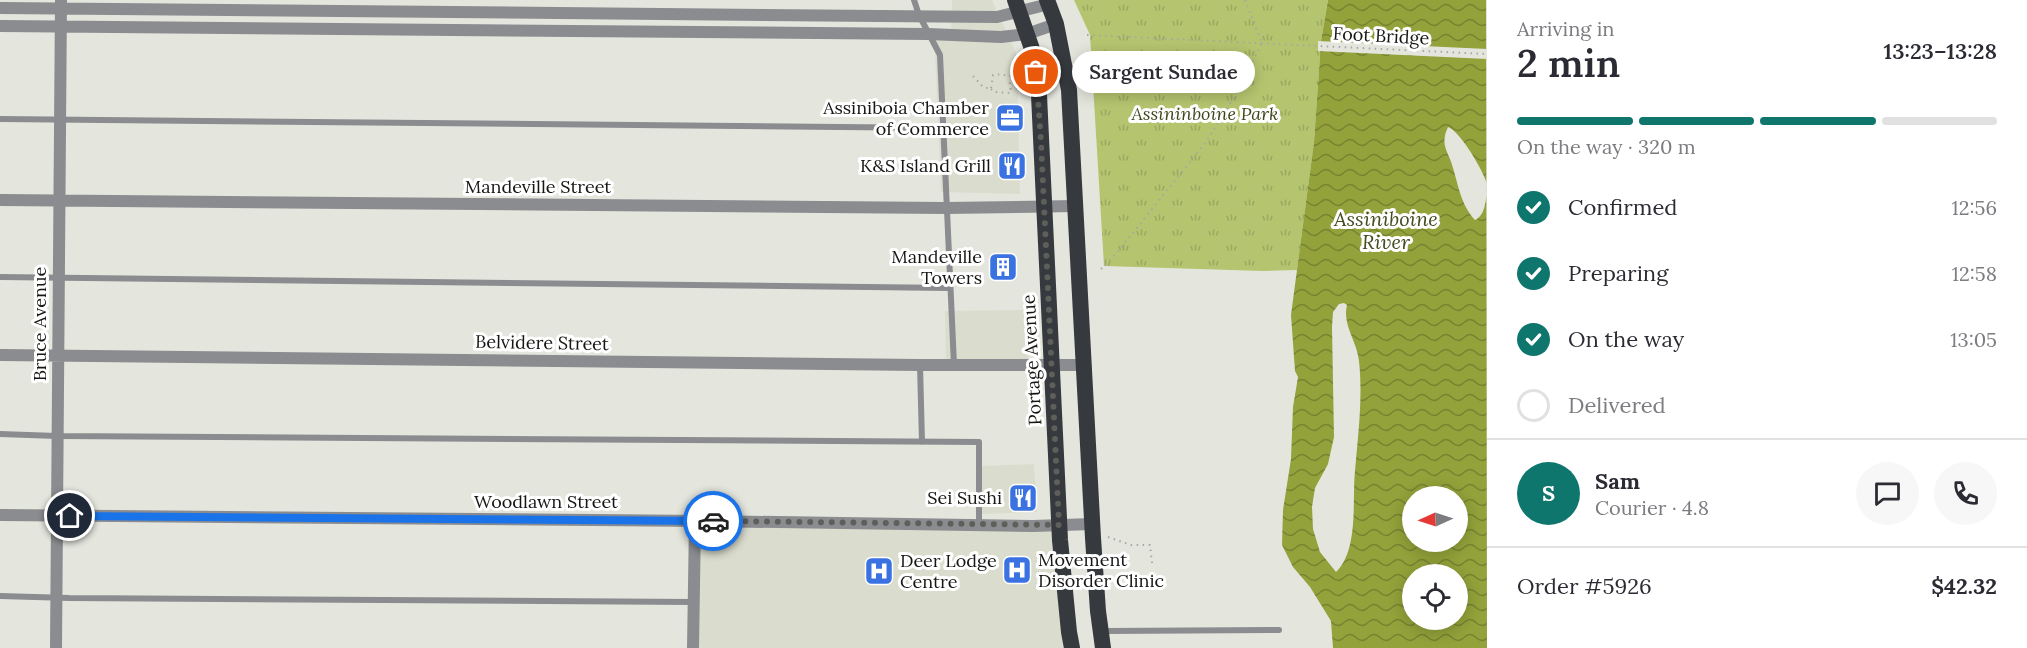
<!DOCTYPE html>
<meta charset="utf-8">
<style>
:root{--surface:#fff;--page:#f7f7f7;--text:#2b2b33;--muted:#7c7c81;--line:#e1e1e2;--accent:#0f766e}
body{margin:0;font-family:Lora,serif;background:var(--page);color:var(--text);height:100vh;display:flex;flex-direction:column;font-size:22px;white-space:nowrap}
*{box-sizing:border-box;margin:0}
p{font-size:20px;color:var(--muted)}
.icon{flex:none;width:33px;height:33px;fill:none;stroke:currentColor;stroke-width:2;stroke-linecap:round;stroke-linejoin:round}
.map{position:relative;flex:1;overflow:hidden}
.drawer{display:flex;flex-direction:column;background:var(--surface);width:540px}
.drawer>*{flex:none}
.needle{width:39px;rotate:267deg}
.tools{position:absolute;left:1402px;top:486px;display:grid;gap:12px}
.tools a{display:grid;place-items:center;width:66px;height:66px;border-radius:50%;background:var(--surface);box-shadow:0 3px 15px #0003;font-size:30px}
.pin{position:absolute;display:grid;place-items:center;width:51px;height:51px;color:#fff;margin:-26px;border:3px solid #fff;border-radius:50%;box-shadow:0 2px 6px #0007}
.courier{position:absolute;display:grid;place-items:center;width:60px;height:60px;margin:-30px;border:4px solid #1a73e8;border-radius:50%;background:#fff;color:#222;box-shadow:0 2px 8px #0007}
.bubble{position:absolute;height:42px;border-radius:21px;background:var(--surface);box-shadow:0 3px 15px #0003;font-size:20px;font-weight:600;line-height:42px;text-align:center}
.headline em{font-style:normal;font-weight:600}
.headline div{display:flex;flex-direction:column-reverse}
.headline{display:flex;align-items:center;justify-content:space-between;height:102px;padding:0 30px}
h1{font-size:39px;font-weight:600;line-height:45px}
.bar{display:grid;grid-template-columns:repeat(4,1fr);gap:9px 6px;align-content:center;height:72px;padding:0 30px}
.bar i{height:8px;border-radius:4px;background:var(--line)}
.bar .active{background:var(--accent)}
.bar p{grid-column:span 4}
.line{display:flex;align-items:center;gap:15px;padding:0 30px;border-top:2px solid var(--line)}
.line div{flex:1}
.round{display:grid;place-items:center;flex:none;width:63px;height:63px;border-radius:32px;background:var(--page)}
ol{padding:0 30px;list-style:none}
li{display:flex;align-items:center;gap:18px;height:66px}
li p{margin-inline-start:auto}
li .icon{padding:6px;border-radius:50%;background:var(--accent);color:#fff;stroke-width:4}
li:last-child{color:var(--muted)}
li i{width:33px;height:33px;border:3px solid var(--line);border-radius:50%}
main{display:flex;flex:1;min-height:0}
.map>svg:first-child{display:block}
.built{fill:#daddce}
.grass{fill:url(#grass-tufts)}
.water{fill:url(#water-waves);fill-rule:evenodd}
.pier{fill:#e4e6de}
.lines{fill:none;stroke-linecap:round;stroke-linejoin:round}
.path{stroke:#a6a8a1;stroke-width:2;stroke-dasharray:1.5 4.5;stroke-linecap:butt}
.service{stroke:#8a8c8f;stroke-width:6}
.minor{stroke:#8a8c8f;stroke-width:12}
.trunk{stroke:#36393e;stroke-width:16}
.done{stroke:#5e5f5b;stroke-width:6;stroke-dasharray:0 10.8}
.route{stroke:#1a73e8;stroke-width:8}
.labels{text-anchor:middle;stroke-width:6;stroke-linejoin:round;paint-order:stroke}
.street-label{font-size:18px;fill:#161714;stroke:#fff}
.poi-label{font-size:18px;fill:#161714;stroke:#fff;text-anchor:end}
.park-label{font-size:18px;font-style:italic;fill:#3f461c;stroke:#fff}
.water-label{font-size:20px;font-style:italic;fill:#454c21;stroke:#fff}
</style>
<main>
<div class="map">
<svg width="1487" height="648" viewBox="0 0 1487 648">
<defs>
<pattern id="grass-tufts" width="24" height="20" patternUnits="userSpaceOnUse" patternTransform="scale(1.5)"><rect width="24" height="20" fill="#b5c56f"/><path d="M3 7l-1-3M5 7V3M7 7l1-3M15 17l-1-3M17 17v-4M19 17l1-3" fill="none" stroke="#9ba85f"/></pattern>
<pattern id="water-waves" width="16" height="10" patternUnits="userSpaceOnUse" patternTransform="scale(1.5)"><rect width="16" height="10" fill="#93a23a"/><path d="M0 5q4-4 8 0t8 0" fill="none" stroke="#778330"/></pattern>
</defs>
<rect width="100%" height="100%" fill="#e4e6de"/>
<path class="built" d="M952 0H992L1017 55 1020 194 941 192 935 51 928 34 951 35Z
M1026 310 1029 365 946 364 945 311Z
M1034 464 1037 512 981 514 980 466Z
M695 521 1059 525 1072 648H693Z"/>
<path class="grass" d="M1074 0H1328L1321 41 1314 142 1297 270 1262 271 1104 266 1090 35Z"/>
<path class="water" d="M1328 0H1486L1487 648H1333L1331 621 1310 587 1293 567 1282 545 1283 510 1291 459 1293 407 1298 377 1295 371 1291 315 1314 142 1321 41ZM1448 127C1460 131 1482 169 1486 181 1487 193 1487 215 1475 220 1459 203 1458 180 1450 159 1447 152 1443 145 1445 136 1445 133 1447 130 1448 127ZM1344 303 1347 305C1342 325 1357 341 1359 361 1363 398 1358 435 1355 471 1352 500 1359 550 1336 572L1320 552 1313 529 1312 507 1315 488 1328 464 1334 437 1332 327 1333 312 1339 304ZM1413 496H1458V542H1413ZM1413 574H1458V620H1413Z"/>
<path class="pier" d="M1318 41 1487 49V59L1318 51Z"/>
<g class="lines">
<path class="path" d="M1245 0 1262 43
M1087 35 1487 54
M973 76 983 87 991 89 993 75C1003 73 1009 77 1018 77
M991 89 994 92 1010 93 1011 92 1009 78
M1010 89 1018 88
M1101 269 1115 255 1206 142 1236 94 1262 43
M1108 537 1131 545H1150L1152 563"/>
<path class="service" d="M914 0 919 15 940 55 954 365
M0 119 942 128
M0 277 950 288
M920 365 922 442
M0 434 57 436 979 442V525
M0 596 69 598 693 602
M1104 631 1279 630"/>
<path class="minor" d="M0 8 997 17 1049 4
M0 26 928 34 1001 37 1027 34 1056 24
M0 200 946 208 1076 206
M0 355 920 365H1084
M0 515 705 521 1033 526 1092 524
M56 648 61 0
M693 648 695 521"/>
<path class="trunk" d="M1015 0 1032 49 1039 95 1060 540 1069 632 1072 648
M1047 0 1056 24 1069 90 1093 538 1098 611 1103 648"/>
</g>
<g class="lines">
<path class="done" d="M713 521 1059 525 1041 141 1036 72"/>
<path class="route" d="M70 516 713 521"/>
</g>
<defs>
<g id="office-square" transform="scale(1.5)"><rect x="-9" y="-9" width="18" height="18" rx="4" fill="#3b72e2" stroke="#fff"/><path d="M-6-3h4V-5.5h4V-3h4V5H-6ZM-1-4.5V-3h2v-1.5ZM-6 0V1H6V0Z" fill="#fff"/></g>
<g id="restaurant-square" transform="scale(1.5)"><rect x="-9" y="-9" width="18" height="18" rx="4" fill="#3b72e2" stroke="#fff"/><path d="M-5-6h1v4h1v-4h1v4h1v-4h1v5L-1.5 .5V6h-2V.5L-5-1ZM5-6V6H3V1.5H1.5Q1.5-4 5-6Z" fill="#fff"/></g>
<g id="building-square" transform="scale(1.5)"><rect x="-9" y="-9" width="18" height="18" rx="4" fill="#3b72e2" stroke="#fff"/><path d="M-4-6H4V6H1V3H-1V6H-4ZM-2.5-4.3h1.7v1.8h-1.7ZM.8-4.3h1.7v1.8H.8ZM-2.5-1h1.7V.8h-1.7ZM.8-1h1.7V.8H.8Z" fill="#fff"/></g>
<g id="hospital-square" transform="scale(1.5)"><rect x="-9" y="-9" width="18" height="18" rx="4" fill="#3b72e2" stroke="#fff"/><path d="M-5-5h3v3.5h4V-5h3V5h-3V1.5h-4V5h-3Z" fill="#fff"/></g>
</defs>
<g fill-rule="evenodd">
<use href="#office-square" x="1010" y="118"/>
<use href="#restaurant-square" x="1012" y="166"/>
<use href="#building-square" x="1003" y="267"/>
<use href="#restaurant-square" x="1023" y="498"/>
<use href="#hospital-square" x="1017" y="570"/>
<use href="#hospital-square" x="879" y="571"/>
</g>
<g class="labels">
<g class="street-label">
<text transform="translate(1381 36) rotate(3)" y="6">Foot Bridge</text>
<text x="538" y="193">Mandeville Street</text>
<text transform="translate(40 324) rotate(-90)" y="6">Bruce Avenue</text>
<text transform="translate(542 343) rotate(1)" y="6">Belvidere Street</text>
<text transform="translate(1032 360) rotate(-93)" y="6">Portage Avenue</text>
<text x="546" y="508">Woodlawn Street</text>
</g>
<g class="poi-label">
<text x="989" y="114">Assiniboia Chamber<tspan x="989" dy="21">of Commerce</tspan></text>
<text x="991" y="172">K&amp;S Island Grill</text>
<text x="982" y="263">Mandeville<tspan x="982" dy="21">Towers</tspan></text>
<text x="1002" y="504">Sei Sushi</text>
<text x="1038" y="566" text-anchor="start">Movement<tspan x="1038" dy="21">Disorder Clinic</tspan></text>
<text x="900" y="567" text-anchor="start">Deer Lodge<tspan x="900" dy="21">Centre</tspan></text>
</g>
<g class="park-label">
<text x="1205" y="120">Assininboine Park</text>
</g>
<g class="water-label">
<text x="1386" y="226">Assiniboine<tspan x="1386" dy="23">River</tspan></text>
</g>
</g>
</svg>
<div class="tools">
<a><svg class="needle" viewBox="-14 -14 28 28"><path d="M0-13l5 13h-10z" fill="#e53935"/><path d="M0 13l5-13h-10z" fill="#7c7c81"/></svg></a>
<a><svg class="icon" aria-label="locate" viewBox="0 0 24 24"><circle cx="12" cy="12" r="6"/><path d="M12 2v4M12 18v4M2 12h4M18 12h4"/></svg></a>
</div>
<div class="pin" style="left:1036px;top:72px;background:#ea580c"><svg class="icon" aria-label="bag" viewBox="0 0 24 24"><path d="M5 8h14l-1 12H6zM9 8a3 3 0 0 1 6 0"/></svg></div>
<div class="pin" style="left:70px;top:516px;background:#1f2937"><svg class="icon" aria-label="home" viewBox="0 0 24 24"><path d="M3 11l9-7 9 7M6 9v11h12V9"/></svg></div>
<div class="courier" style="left:713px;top:521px"><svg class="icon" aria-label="car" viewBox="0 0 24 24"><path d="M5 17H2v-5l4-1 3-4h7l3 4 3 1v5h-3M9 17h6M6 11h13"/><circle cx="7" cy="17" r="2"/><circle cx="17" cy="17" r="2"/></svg></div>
<div class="bubble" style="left:1072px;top:51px;width:183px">Sargent Sundae</div>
</div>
<section class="drawer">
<div class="headline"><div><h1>2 min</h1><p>Arriving in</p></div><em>13:23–13:28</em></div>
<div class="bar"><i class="active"></i><i class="active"></i><i class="active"></i><i></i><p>On the way · 320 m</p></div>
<ol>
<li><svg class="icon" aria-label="check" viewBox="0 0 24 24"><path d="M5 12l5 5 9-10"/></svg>Confirmed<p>12:56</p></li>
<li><svg class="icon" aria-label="check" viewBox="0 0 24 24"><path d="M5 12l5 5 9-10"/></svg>Preparing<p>12:58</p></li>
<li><svg class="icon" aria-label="check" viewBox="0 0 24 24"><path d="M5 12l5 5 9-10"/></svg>On the way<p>13:05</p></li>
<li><i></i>Delivered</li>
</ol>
<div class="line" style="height:108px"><b class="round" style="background:var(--accent);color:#fff">S</b><div><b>Sam</b><p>Courier · 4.8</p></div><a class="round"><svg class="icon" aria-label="chat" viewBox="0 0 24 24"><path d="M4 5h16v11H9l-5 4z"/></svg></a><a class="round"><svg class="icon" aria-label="phone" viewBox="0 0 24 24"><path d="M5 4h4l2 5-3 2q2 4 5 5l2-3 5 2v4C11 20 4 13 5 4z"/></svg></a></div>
<div class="line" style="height:78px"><div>Order #5926</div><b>$42.32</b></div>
</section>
</main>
